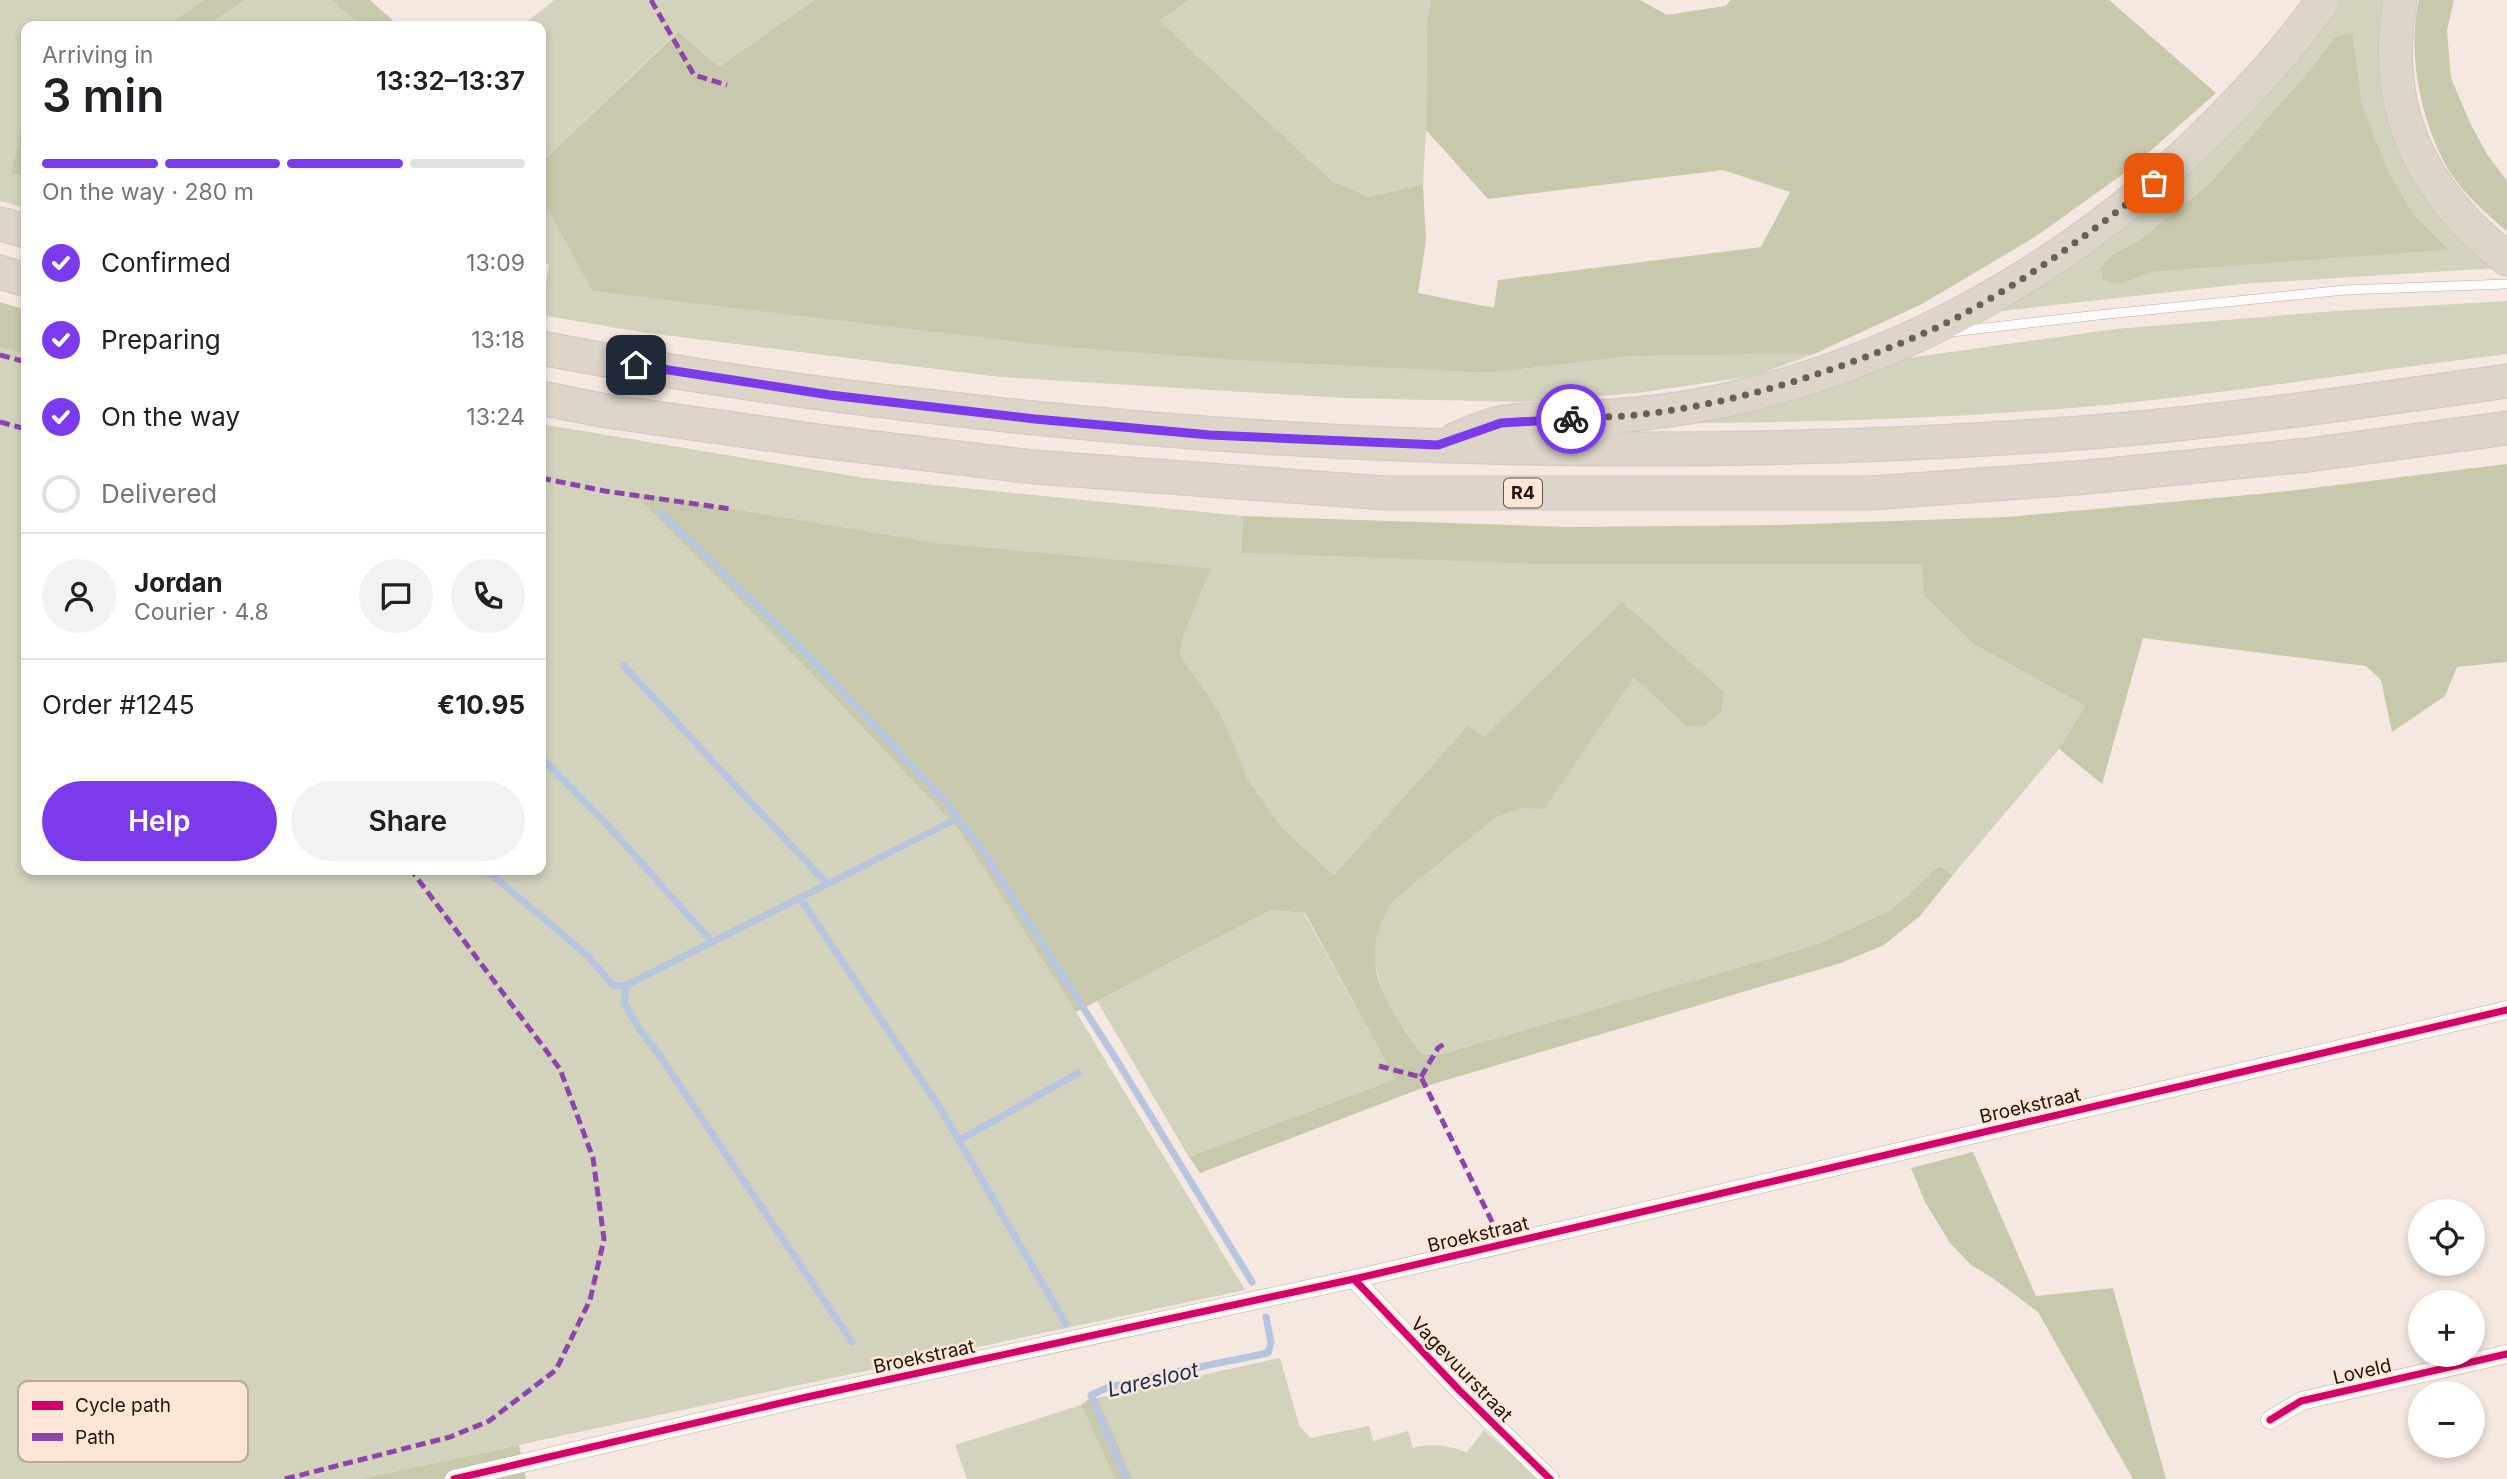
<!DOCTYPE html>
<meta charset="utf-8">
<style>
:root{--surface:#fff;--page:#f2f2f2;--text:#202124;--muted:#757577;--line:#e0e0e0;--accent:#7c3aed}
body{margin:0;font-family:Inter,sans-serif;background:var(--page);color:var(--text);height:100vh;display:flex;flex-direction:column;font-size:26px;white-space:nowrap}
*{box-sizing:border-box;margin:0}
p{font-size:23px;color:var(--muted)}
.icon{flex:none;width:38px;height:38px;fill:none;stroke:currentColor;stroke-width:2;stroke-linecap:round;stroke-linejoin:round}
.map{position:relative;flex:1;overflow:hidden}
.details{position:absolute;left:21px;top:21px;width:525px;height:854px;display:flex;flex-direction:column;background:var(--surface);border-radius:14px;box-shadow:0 4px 10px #0003}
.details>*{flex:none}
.buttons{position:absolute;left:2408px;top:1199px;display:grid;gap:14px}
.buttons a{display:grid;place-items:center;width:77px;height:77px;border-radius:50%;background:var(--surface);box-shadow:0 4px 10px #0003;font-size:35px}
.pin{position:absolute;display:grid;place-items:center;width:60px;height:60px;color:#fff;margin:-30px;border-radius:14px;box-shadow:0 4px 10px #0006}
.courier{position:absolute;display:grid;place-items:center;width:70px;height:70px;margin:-35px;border:5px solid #7c3aed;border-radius:50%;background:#fff;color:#222;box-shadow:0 2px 9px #0007}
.summary em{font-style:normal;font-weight:600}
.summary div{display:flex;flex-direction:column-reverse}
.summary{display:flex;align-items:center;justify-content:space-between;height:119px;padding:0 21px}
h1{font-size:46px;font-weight:600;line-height:52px}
.bar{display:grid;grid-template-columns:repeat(4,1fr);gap:10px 7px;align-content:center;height:84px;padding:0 21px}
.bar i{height:9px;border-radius:5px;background:var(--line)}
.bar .selected{background:var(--accent)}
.bar p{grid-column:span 4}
.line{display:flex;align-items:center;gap:18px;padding:0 21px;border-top:2px solid var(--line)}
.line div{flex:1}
.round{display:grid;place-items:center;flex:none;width:74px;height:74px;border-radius:37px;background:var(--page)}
ol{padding:0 21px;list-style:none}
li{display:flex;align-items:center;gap:21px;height:77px}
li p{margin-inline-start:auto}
li .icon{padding:7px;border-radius:50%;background:var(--accent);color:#fff;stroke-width:4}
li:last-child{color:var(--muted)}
li i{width:38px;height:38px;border:4px solid var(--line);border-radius:50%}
.action{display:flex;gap:14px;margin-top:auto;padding:14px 21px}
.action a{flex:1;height:80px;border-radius:42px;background:var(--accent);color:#fff;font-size:28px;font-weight:600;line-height:80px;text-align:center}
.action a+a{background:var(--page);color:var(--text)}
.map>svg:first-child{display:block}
.green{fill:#d3d2bd;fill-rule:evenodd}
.forest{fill:#c8c9ac}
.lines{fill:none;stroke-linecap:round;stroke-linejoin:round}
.stream{stroke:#b8c5df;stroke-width:7}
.service-casing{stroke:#b9aea8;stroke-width:10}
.minor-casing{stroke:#b9aea8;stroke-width:19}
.motorway-casing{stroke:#cec8c4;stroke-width:35}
.service{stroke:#fefcfa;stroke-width:9}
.minor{stroke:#fefcfa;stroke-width:18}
.motorway{stroke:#dcd5c8;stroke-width:33}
.quiet{stroke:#8e44ad;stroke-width:5;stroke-dasharray:10 5;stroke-linecap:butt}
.cycleway-casing{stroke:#fee6d7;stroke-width:11}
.cycleway{stroke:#d6006c;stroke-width:7}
.done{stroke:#6b6059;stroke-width:7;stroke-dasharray:0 12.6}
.route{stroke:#7c3aed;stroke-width:9}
.labels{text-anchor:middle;stroke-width:5;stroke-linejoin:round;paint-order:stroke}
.shield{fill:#fee6d7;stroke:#63544c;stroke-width:2}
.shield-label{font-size:18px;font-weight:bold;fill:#201610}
.street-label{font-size:19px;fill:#201610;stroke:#fee6d7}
.water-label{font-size:21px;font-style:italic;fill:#143061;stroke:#fee6d7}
.key{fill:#fee6d7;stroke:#bba89b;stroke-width:2}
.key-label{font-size:19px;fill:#201610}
</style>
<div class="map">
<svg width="2507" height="1479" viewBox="0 0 2507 1479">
<rect width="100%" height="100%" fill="#f5e8e0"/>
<path class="green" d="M0 0H204L166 26H26V125L21 128 11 173 26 179V208L0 201Z
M245 0H332L360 26H207Z
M554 0H814L719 67 677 32 541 163V26H522Z
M1189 0H1431L1427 20 1426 130 1423 184 1369 197 1332 181 1160 21Z
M2339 0H2386L2379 51 2384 93 2496 268 2242 284 1993 312C2053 273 2115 237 2169 191 2233 136 2285 64 2339 0ZM2353 33 2362 104 2388 170 2413 214 2448 250 2152 272 2110 256 2138 241 2208 185 2310 70 2336 36Z
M541 197 592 291 1250 361 1487 373 1632 356 1814 354 1754 376 1637 393 1525 402 1343 398 1000 377 640 332 541 315V283L546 284 549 264 541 262Z
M2507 301V354C2400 367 2294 383 2187 396 2023 416 1857 422 1691 423L1894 360 2115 329 2336 311Z
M0 347 26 354V870H541V424L865 478 1243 516 1241 553 1531 564H1922L1975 645 2085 706 2059 749 1953 875 1939 866 1891 910 1815 945 1442 1054 1423 1055 1384 1000 1373 954 1381 919 1392 902 1495 818 1522 808H1544L1634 678 1687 727 1622 603 1484 738 1468 725 1334 875 1283 829 1248 780 1232 739 1219 711 1180 655 1184 633 1210 568 938 543 634 492 814 676 958 829 1076 1012 1245 1290 359 1479H0Z
M1271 910 1304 913 1395 1079 1189 1157 1097 1001Z
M1280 1358 1299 1425 1310 1438 1369 1426 1373 1441 1408 1431 1413 1448C1431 1442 1449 1446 1467 1452L1484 1430 1538 1479H1133L1098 1398Z
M1081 1405 1115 1479H967L955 1445Z"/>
<path class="forest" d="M204 0H245L207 26H166Z
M332 0H370L399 26H360Z
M814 0H1189L1160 21 1332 181 1369 197 1423 184 1426 241 1418 293 1494 308 1498 280 1761 247 1790 192 1723 170 1488 199 1426 130 1427 20 1431 0H1640L1667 15 1725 6 1731 0H2109L2216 93 2130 169 2035 237 1922 304 1814 354 1632 356 1488 373 1250 361 1053 346 592 291 541 197V163L678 32 719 67Z
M2419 0H2454L2447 31 2451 78 2471 125 2487 154 2507 181V231C2490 217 2474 203 2460 186 2424 141 2405 55 2419 0Z
M2353 33 2362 104 2388 170 2413 214 2449 250 2152 272 2119 284 2103 280 2101 268 2110 256 2138 241 2208 185 2310 70 2336 36Z
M26 125V178L11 173 21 128Z
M0 302 26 310V354L0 347Z
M2507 464V662L2457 667 2445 696 2392 732 2381 680 2366 666 2143 638 2102 784 2059 749 2085 706 1975 645 1924 595 1922 564H1531L1241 553 1243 516 1567 527 1780 525 2007 517 2280 492Z
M633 492 938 543 1211 568 1184 633 1180 655 1219 711 1232 739 1248 780 1283 829 1334 875 1468 725 1484 737 1622 602 1724 692 1721 712 1705 725 1687 727 1634 678 1544 809 1522 808 1495 818 1392 902C1354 963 1386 1005 1423 1055L1442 1054 1815 945 1891 910 1939 866 1953 875 1920 916 1884 945 1841 963 1433 1084 1200 1173 1189 1157 1395 1079 1305 913 1271 910 1076 1012 958 829 814 676Z
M1973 1152 2036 1296 2113 1288 2166 1479H2133L2038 1312 1994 1279 1971 1265 1950 1243 1925 1202 1911 1168Z
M1098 1398 1133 1479H1115L1081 1405 1089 1399Z
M519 1445 526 1479H359Z"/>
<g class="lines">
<path class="stream" d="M660 512 806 653 946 802 981 848 1116 1059 1252 1282
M624 666 827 884
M541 757 603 820 712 942
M486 870 587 955 614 986 627 985 958 818
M800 898 940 1108 1066 1324
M627 985 624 1003 640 1030 658 1053 852 1342
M960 1140 1078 1073
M1126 1479 1091 1395 1107 1388 1155 1376 1268 1353 1271 1342 1266 1317"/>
<g class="service-casing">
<path id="service" d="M1951 332 2098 315 2345 290 2507 284"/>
</g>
<g class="minor-casing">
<path id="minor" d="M1354 1279 1459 1390 1550 1479
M2270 1420 2301 1401 2507 1354
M454 1479 807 1397 1354 1279 2507 1010"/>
</g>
<g class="motorway-casing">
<path id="motorway" d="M2400 0C2381 109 2421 192 2507 259
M0 224 26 231
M0 272 26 280
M541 348C674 374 808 393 943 408 1325 453 1710 461 2093 432 2231 421 2370 400 2507 381
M541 398 606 411 819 441 1034 467 1385 493H1871L2077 478 2308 455 2507 428
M1456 439C1470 434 1485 426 1500 423 1522 418 1547 420 1569 419 1620 416 1671 412 1721 401 1898 363 2058 273 2190 150 2238 104 2285 55 2323 0"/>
</g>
<use href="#service" class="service"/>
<use href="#minor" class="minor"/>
<use href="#motorway" class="motorway"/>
<path class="quiet" d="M651 0 694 75 727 85
M0 355 26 362
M0 422 26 429
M541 478 605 491 731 509
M1379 1066 1421 1077 1503 1244
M1421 1077 1438 1048 1447 1042
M285 1479 450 1437 489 1421 556 1370 590 1300 604 1239 593 1158 560 1069 411 870"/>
<g class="cycleway-casing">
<path id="cycleway" d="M1354 1279 1459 1390 1550 1479
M2270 1420 2301 1401 2507 1354
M454 1479 807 1397 1354 1279 2507 1010"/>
</g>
<use href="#cycleway" class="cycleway"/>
</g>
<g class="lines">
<path class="done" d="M1571 419C1596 417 1621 417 1645 414 1719 405 1790 385 1860 359 1897 345 1933 331 1967 312 2034 275 2094 230 2154 183"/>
<path class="route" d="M636 365 830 395 1035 419 1210 435 1438 445 1501 423 1571 419"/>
</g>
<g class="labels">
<rect class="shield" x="1504" y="478.5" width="38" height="29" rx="5"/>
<g class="shield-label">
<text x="1523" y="499">R4</text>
</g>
<g class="street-label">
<text transform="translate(2030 1105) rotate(-13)" y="7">Broekstraat</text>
<text transform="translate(1478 1234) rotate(-13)" y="7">Broekstraat</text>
<text transform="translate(924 1356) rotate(-12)" y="7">Broekstraat</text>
<text transform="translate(1462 1369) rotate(46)" y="7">Vagevuurstraat</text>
<text transform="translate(2362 1371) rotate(-13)" y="7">Loveld</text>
</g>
<g class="water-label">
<text transform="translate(1153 1380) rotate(-13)" y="7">Laresloot</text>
</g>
</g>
<rect x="18" y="1381" width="230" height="81" rx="10" class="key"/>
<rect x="32" y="1401" width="31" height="9" fill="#d6006c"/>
<rect x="32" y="1433" width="31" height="8" fill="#8e44ad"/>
<g class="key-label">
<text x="75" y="1412">Cycle path</text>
<text x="75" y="1444">Path</text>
</g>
</svg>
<div class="buttons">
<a><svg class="icon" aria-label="locate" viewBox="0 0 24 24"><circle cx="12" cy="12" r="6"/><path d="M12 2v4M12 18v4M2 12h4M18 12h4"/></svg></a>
<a>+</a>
<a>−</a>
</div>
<div class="pin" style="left:2154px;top:183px;background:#ea580c"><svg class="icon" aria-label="bag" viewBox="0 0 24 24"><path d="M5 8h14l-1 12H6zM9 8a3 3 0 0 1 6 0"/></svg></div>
<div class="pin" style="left:636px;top:365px;background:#1f2937"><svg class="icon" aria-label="home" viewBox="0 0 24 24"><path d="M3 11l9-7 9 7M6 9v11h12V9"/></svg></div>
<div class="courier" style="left:1571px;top:419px"><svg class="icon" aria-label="bike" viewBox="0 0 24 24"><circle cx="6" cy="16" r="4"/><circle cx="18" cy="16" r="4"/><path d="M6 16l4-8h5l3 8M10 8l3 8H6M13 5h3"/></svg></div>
<section class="details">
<div class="summary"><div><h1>3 min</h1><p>Arriving in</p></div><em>13:32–13:37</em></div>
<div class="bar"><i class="selected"></i><i class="selected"></i><i class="selected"></i><i></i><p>On the way · 280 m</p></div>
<ol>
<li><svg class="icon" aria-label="check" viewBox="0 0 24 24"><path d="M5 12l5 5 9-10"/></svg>Confirmed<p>13:09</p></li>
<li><svg class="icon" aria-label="check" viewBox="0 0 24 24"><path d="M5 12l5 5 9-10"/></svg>Preparing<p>13:18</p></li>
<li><svg class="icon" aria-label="check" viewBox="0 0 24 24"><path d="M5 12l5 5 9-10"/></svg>On the way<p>13:24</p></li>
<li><i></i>Delivered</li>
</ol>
<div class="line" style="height:126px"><a class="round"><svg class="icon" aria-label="person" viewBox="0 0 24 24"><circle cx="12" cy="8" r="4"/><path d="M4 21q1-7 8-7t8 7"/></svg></a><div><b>Jordan</b><p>Courier · 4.8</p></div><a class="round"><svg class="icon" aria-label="chat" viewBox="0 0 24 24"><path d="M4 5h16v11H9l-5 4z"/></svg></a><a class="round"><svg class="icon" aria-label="phone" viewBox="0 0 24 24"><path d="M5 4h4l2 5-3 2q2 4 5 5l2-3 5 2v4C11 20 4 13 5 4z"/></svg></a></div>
<div class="line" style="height:91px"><div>Order #1245</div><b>€10.95</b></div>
<div class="action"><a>Help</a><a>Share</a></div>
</section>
</div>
